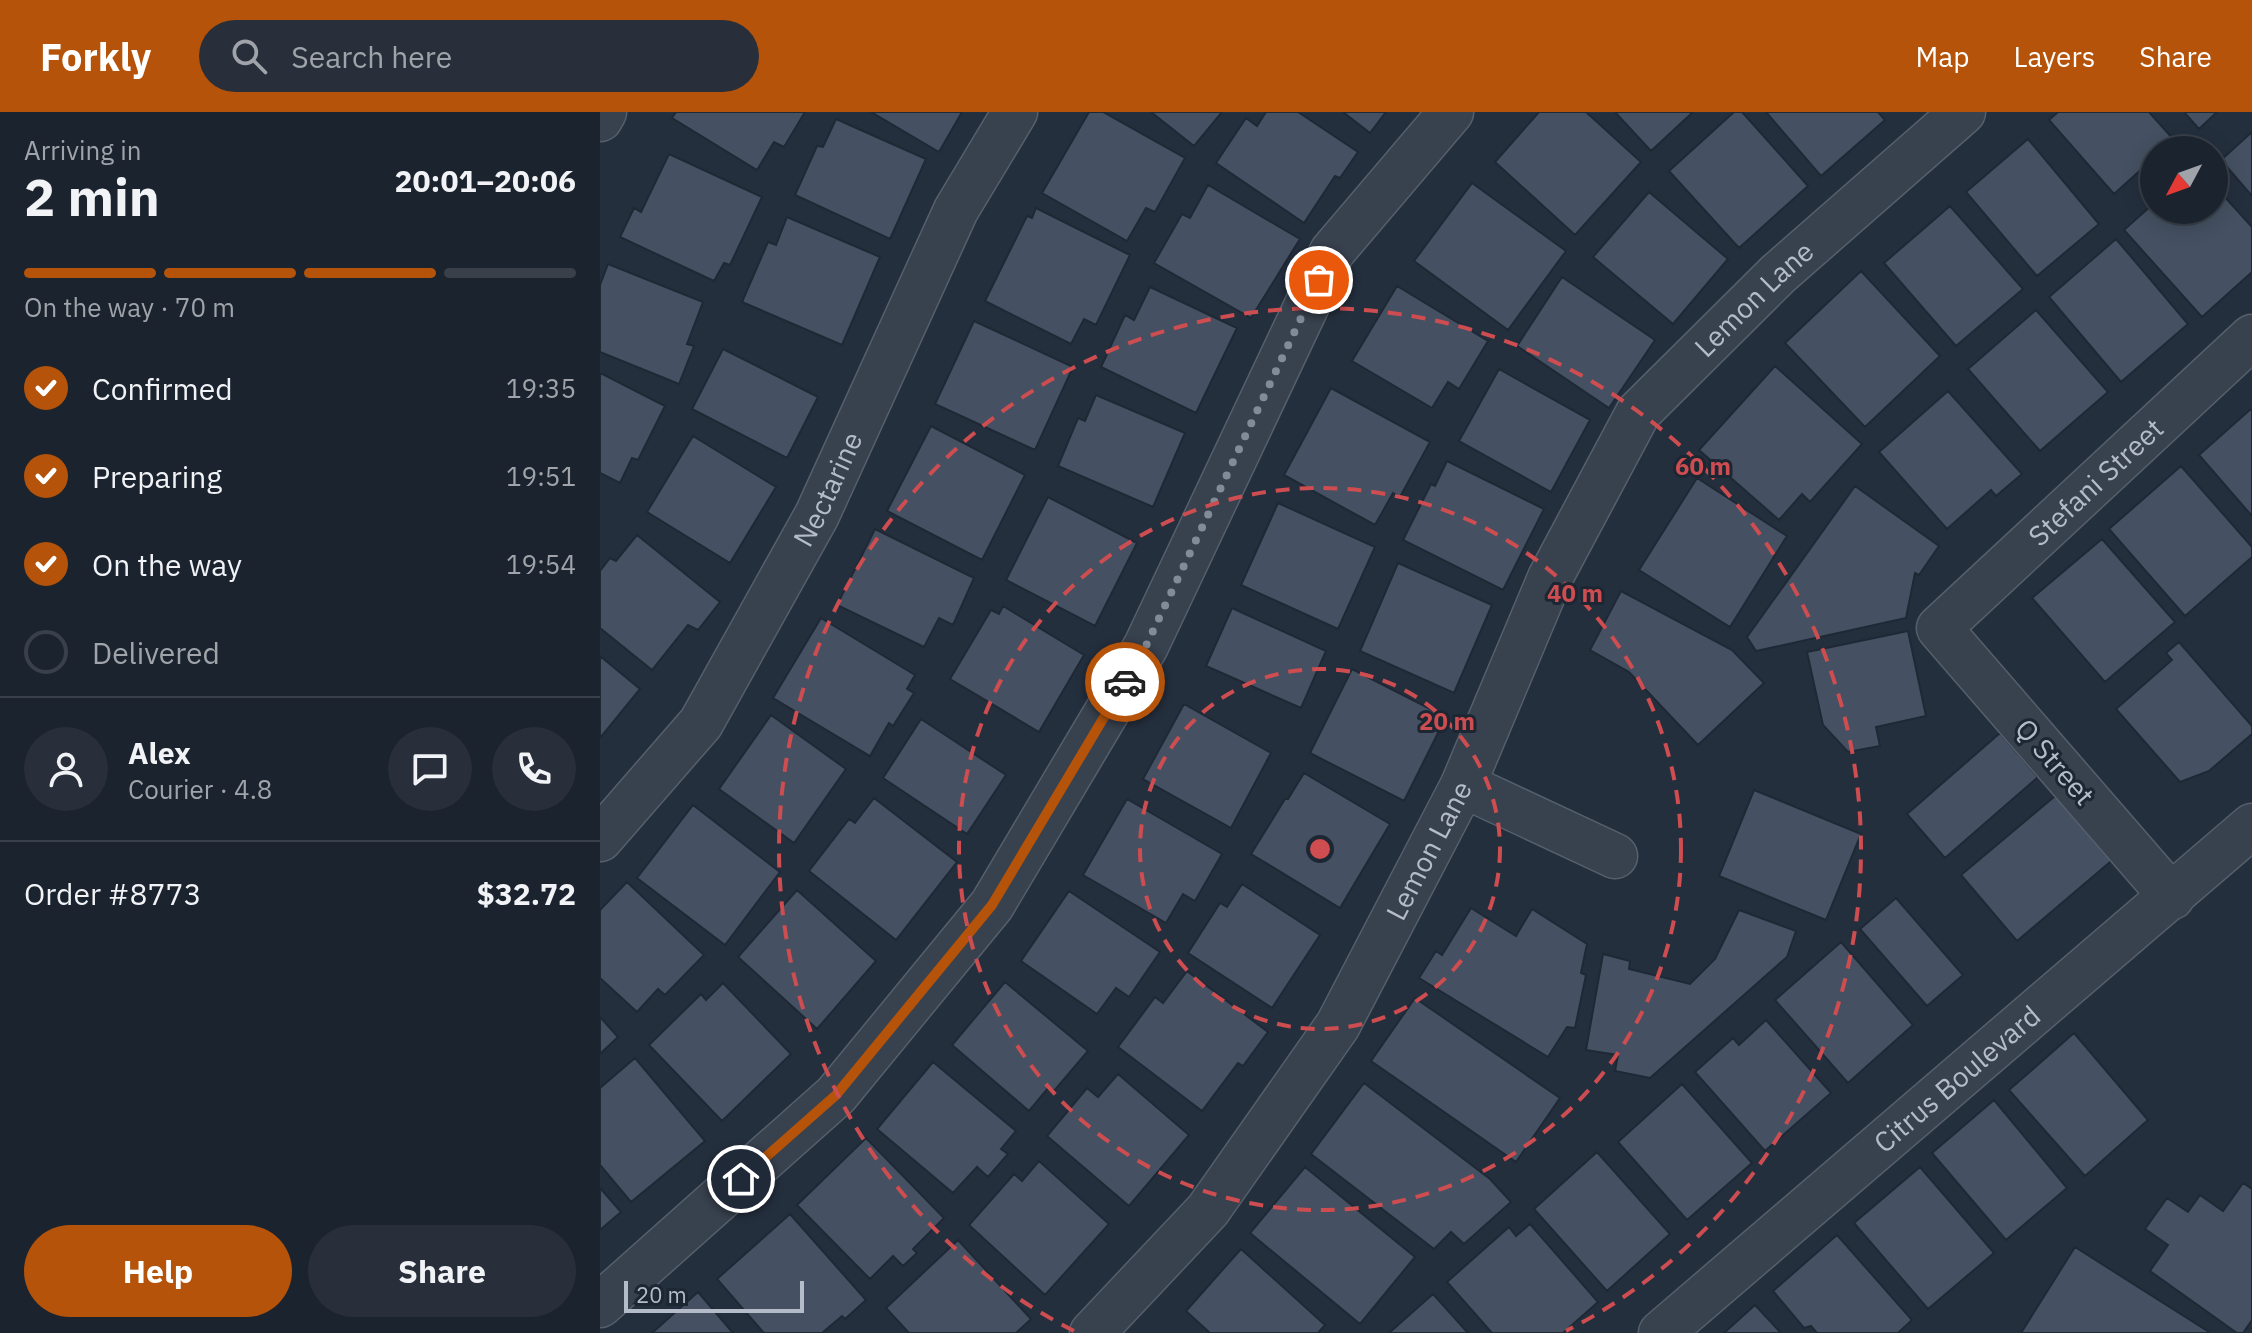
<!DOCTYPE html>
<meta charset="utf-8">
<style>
:root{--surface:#1b232e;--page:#282f3a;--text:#f1f3f6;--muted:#a0a4aa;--line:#39404a;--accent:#b45309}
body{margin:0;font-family:"IBM Plex Sans",sans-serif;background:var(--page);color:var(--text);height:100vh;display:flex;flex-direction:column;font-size:30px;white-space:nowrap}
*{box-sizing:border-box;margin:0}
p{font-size:26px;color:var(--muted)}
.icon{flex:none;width:44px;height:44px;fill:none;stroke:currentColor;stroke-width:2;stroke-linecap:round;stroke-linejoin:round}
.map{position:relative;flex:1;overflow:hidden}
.side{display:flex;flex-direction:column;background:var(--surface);width:600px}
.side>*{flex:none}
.needle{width:52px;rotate:229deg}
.controls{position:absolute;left:1540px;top:24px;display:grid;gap:16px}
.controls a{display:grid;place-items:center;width:88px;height:88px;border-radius:50%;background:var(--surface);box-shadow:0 4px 20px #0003,0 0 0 2px var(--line);font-size:40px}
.scale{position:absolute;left:24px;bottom:20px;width:180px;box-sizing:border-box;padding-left:8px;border:4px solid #b4bcc9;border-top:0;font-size:22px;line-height:28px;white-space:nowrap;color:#b4bcc9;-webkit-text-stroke:6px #1d2633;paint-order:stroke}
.pin{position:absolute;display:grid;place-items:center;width:68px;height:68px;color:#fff;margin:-34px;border:4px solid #fff;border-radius:50%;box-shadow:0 2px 8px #0007}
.courier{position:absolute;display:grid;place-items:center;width:80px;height:80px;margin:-40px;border:6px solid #b45309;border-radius:50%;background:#fff;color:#222;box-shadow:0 2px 10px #0007}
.headline em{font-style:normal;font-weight:700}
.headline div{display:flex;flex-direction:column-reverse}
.headline{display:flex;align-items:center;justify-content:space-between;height:136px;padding:0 24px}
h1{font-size:52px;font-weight:700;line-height:60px}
.bar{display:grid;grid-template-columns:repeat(4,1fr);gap:12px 8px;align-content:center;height:96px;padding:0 24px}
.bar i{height:10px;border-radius:6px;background:var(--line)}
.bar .active{background:var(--accent)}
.bar p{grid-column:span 4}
.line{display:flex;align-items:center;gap:20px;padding:0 24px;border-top:2px solid var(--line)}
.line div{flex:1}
.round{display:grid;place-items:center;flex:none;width:84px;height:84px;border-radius:42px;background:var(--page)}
ol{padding:0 24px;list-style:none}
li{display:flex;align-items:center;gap:24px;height:88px}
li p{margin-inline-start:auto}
li .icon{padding:8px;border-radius:50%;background:var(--accent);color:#fff;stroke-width:4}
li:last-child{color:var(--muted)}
li i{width:44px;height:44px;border:4px solid var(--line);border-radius:50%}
.action{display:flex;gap:16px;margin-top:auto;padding:16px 24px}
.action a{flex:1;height:92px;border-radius:48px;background:var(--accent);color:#fff;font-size:32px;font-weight:700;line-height:92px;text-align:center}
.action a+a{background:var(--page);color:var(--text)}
header{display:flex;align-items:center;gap:48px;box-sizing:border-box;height:112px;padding:0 40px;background:var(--accent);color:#fff}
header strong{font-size:38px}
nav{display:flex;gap:44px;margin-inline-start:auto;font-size:28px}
.search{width:560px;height:72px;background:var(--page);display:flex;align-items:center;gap:20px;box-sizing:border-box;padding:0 28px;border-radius:44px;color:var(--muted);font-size:30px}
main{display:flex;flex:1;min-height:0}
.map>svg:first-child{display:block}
.building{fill:#455162;stroke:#1f2835;stroke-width:2}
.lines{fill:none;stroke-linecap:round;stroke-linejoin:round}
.street-casing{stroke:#565f6c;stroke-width:47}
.street{stroke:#38414e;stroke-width:44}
.done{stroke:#828b98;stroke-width:8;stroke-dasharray:0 14.4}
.route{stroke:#b45309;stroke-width:10}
.ring{fill:none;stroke:#ce4d50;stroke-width:4;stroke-dasharray:14 10}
.labels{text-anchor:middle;stroke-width:6;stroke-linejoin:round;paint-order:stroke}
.street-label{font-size:28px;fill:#b4bcc9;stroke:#1d2633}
.centre{fill:#ce4d50;stroke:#1d2633;stroke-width:4}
.ring-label{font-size:24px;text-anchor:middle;font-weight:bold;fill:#ce4d50;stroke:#1d2633;stroke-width:6;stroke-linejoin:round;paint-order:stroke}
</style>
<header>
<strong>Forkly</strong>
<div class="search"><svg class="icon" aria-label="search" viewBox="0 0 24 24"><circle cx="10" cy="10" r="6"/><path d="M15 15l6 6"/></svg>Search here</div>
<nav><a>Map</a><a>Layers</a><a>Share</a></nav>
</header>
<main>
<section class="side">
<div class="headline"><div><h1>2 min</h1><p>Arriving in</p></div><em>20:01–20:06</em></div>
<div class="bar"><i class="active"></i><i class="active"></i><i class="active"></i><i></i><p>On the way · 70 m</p></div>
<ol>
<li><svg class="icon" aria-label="check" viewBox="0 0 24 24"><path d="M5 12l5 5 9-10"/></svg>Confirmed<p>19:35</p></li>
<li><svg class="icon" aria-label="check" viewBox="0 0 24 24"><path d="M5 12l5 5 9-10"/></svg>Preparing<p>19:51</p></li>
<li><svg class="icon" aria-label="check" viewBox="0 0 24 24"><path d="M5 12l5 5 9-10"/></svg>On the way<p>19:54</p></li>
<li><i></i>Delivered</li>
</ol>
<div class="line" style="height:144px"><a class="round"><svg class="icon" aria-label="person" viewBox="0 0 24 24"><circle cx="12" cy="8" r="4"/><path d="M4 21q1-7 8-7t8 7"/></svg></a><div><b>Alex</b><p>Courier · 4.8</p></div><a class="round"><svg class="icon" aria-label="chat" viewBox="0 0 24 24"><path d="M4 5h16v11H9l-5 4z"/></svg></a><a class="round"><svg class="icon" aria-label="phone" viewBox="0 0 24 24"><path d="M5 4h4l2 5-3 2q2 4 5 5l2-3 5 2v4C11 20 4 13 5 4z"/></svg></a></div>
<div class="line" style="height:104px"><div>Order #8773</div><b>$32.72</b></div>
<div class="action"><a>Help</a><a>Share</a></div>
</section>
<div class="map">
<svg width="1652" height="1221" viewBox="0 0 1652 1221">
<rect width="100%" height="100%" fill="#242f3e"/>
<path class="building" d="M76 0H205L184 35 174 30 157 58 72 6Z
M271 0H362L339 40Z
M489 0H503L585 46 555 100 546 96 527 129 442 81Z
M551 0H622L594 34Z
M666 0H698L758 40 740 66 735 64 704 111 616 51 646 6 657 14Z
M743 0H786L770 21Z
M939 0H986L1041 50 975 123 895 50Z
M1015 0H1093L1051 39Z
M1134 0H1142L1208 74 1139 136 1069 59Z
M1166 0H1278L1285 8 1221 64Z
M1458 0H1549L1574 28 1563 38H1554V46L1514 82 1449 8Z
M1584 0H1617L1599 17Z
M236 7 326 47 290 127 195 83 217 34 223 35Z
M1652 20V84L1621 48Z
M1428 27 1499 112 1437 164 1366 80Z
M69 42 162 85 130 153 124 151 114 169 20 125 34 96 41 100Z
M872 71 966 139 908 218 814 149Z
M608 73 700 127 651 206 554 151 582 102 590 106Z
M1614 73 1652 115V160L1602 205 1524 118 1554 91V98H1614Z
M1049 80 1128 147 1073 212 993 145Z
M1350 94 1423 177 1356 234 1284 151Z
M436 96 530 143 496 213 484 207 471 232 385 189 427 104 432 106Z
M187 105 280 145 242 233 142 190 168 130 176 133Z
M1516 127 1588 212 1521 270 1449 185Z
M8 152 103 190 87 232 94 234 79 272 0 240V173Z
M1261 159 1340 244 1265 315 1185 231Z
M962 165 1055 228 1009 296 917 234Z
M797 174 888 229 859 277 848 270 832 296 752 249Z
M550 175 637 216 596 301 501 255 525 203 534 208Z
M1436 198 1508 280 1440 339 1368 257Z
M374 209 473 255 435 338 335 292Z
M123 237 218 285 187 346 92 297Z
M1175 254 1262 332 1210 390 1202 382 1179 408 1099 338Z
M899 257 990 308 951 380 859 329Z
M0 261 65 294 38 348 32 346 20 371 0 361Z
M731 276 830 330 800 385 793 381 775 413 684 363Z
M1348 279 1422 362 1396 384 1391 378 1347 417 1279 340Z
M496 283 585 321 553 395 458 354 478 306 485 309Z
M1652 296V404L1599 343Z
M331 314 425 363 382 448 287 399Z
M93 324 176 375 130 451 47 400Z
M847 349 944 397 903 478 803 428 831 372 835 374Z
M1581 354 1652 435V445L1585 504 1509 417Z
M1097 366 1187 424 1130 515 1039 458Z
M1255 374 1339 434 1319 463 1315 461 1306 506 1156 539 1147 525Z
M448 385 537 431 495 514 406 468Z
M678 391 775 435 738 517 641 473Z
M275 417 374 466 353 513 339 506 324 535 237 493Z
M37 423 120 490 98 518 88 513 52 558 0 516V459L10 446 16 449Z
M1502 427 1575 510 1505 570 1432 486Z
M798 451 892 493 854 581 760 539Z
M1021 479 1132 538 1164 571 1098 633 1029 560 990 538Z
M403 494 484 543 439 620 350 567 391 498 399 502Z
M632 496 726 539 701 596 606 554Z
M221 506 315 563 307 577 314 581 293 614 289 611 270 644 173 586Z
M1308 519 1326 604 1276 615 1280 634 1248 640 1223 613 1207 540Z
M1579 530 1652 614V622L1609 659 1580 670 1516 597 1572 548 1566 541Z
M0 544 40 577 0 626Z
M752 557 846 605 804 689 710 641Z
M584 592 671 641 631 716 543 667Z
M171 603 246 657 194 731 119 677Z
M321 607 406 663 367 722 283 666Z
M1400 621 1438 665 1345 746 1307 702Z
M704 661 790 712 740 796 651 742 685 687H688Z
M1154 678 1261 722 1226 808 1119 764Z
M1461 679 1516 745 1417 829 1361 763Z
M274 686 357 750 296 828 209 759 249 707 255 711Z
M527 687 622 742 595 789 583 782 566 811 483 763Z
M93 693 180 760 125 833 37 766Z
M27 770 104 843 65 883 58 877 37 900 0 866V798Z
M642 772 720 823 672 896 588 841 620 791 627 795Z
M197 778 276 849 217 917 138 845Z
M469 779 560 840 529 885 516 876 497 902 421 849Z
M1296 786 1363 863 1327 894 1260 817Z
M871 796 916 824 932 797 987 832 981 861 986 863 975 916 967 915 948 945 819 866 836 839 842 843Z
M1139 798 1196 819 1187 845 1050 966 1015 959 1018 943 986 938 1003 842 1030 849 1029 857 1090 872 1115 847Z
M1241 830 1313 913 1248 971 1175 888Z
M587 859 668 920 643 954 638 951 602 999 518 935 555 885 563 891Z
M405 870 488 939 454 979 449 975 429 999 352 933Z
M123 871 191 942 122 1009 49 933 101 882 106 888Z
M815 886 960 986 916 1050 771 949Z
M0 905 18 925 0 942Z
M1166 908 1231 981 1165 1039 1095 960 1133 926 1139 933Z
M1474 921 1548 1008 1485 1064 1409 978Z
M35 946 105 1029 31 1090 0 1053V976Z
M333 950 416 1019 401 1037 408 1042 388 1065 377 1055 353 1081 277 1017Z
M518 962 589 1023 529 1094 447 1024 487 976 498 985Z
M764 971 890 1067 911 1090 864 1132 851 1120 834 1137 711 1042Z
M1082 972 1152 1051 1087 1108 1018 1030Z
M1394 988 1467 1076 1406 1128 1332 1041Z
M266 1026 344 1106 313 1137 317 1141 303 1154 293 1144 270 1167 197 1093Z
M997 1040 1070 1122 1007 1179 934 1097Z
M439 1049 509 1112 445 1183 369 1113 414 1062 422 1069Z
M705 1055 815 1145 760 1212 650 1121Z
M1320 1055 1394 1141 1328 1197 1254 1111Z
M1643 1071 1652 1077V1208L1643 1221H1637L1550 1159 1568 1133 1545 1117 1567 1086 1588 1100 1600 1083 1623 1099Z
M0 1076 21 1100 0 1118Z
M190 1102 266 1188 245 1207 242 1204 222 1221H164L117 1167Z
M930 1112 998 1190 963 1221H892L847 1170 909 1115 916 1124Z
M1237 1123 1312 1208 1298 1221H1217L1211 1214 1204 1216 1173 1179Z
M358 1128 431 1207 416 1221H309L286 1196Z
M1475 1135 1609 1220 1608 1221H1421Z
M641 1137 725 1213 718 1221H610L586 1199Z
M98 1180 133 1221H52Z
M833 1182 868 1221H789Z
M1155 1193 1181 1221H1124Z"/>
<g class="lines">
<g class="street-casing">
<g id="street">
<path d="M0 7 4 0"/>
<path d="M863 673 1015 744"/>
<path id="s1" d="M0 727 101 611 217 403 356 98 415 0"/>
<path id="s2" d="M1572 785 1339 516 1652 225"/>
<path d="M0 1193 236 983 392 793 546 534 732 140 851 0"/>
<path id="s3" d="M492 1221 608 1098 738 913 863 673 950 466 1038 301 1178 162 1363 0"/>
<path id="s4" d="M1061 1221 1652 714"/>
</g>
</g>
<use href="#street" class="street"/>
</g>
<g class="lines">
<path class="done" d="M525 570 546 534 719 168"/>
<path class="route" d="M141 1067 236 983 392 793 525 570"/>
</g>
<g class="ring">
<circle cx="720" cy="737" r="180"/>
<circle cx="720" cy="737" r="361"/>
<path d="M474 1219A541 541 0 1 1 966 1219"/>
</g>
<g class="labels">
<g class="street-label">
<text dy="10" stroke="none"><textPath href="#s3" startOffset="1240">Lemon Lane</textPath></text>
<text dy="10" stroke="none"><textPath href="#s2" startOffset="570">Stefani Street</textPath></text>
<text dy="10" stroke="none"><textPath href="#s1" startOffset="420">Nectarine</textPath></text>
<text transform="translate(1455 650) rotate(49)" y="10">Q Street</text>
<text dy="10" stroke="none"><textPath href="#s3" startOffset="592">Lemon Lane</textPath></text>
<text dy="10" stroke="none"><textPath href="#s4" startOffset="390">Citrus Boulevard</textPath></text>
</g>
</g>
<circle cx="720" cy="737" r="12" class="centre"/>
<g class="ring-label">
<text x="1103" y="363">60 m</text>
<text x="975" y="490">40 m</text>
<text x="847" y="618">20 m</text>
</g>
</svg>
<div class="controls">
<a><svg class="needle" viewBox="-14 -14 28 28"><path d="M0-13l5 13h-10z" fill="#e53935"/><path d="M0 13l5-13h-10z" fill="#a0a4aa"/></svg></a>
</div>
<div class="scale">20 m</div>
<div class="pin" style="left:719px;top:168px;background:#ea580c"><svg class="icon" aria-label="bag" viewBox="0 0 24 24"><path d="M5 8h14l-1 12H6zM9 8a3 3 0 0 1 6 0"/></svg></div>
<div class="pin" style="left:141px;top:1067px;background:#1f2937"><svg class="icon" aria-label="home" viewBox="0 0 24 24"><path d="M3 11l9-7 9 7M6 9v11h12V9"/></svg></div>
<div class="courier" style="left:525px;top:570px"><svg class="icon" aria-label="car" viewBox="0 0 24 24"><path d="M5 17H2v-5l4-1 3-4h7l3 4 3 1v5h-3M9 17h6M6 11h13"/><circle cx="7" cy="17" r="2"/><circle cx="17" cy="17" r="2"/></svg></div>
</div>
</main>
